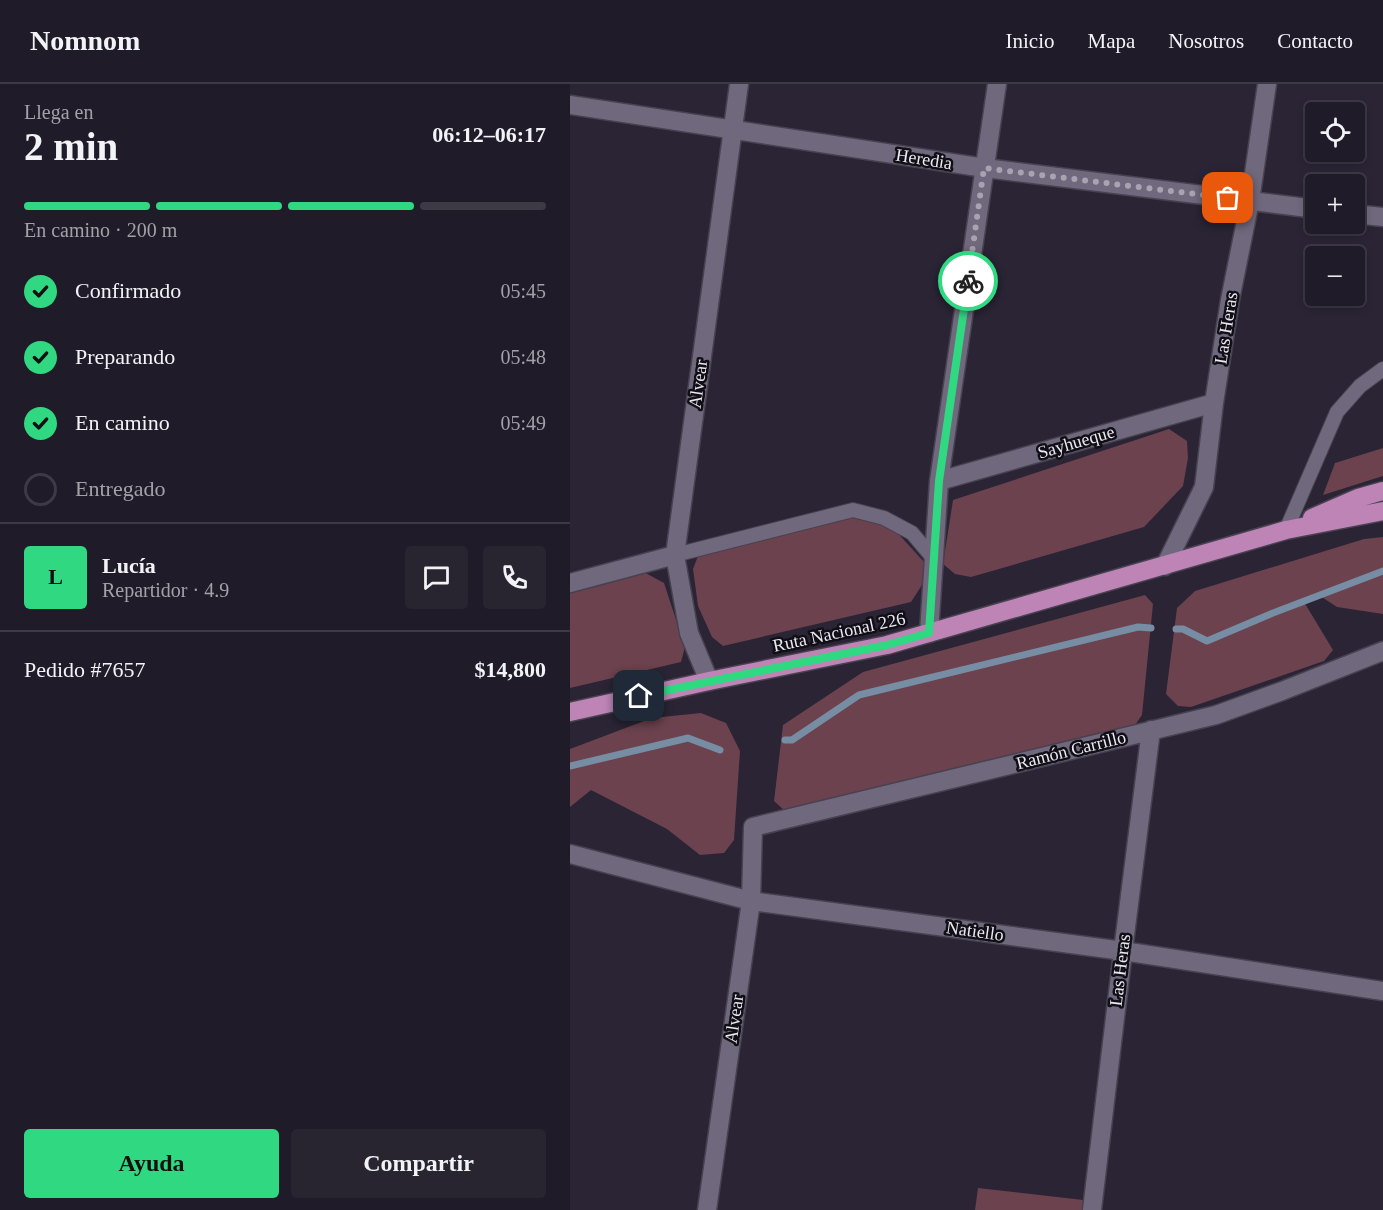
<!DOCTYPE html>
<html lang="es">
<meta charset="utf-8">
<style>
:root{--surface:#201b28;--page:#282430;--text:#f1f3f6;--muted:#a2a1a8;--line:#3d3945;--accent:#31d882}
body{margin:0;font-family:Georgia,serif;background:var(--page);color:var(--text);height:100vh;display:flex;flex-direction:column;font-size:22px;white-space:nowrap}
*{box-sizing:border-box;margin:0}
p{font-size:20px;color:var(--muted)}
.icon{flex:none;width:33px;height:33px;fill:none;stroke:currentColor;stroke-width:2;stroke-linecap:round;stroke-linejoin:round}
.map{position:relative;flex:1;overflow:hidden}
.side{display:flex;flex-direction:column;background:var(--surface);width:570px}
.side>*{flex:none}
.tools{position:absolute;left:735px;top:18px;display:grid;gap:12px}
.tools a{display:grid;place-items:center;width:60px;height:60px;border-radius:6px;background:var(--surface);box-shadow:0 3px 9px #0003,0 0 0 2px var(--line);font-size:30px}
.pin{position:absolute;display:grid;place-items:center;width:51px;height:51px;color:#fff;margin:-26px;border-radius:12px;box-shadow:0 3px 9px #0006}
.courier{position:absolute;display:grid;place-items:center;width:60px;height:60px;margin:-30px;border:4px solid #31d882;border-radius:50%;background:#fff;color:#222;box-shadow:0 2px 8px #0007}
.headline em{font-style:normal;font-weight:700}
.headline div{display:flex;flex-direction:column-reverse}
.headline{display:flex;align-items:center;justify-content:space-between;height:102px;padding:0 24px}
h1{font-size:39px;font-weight:700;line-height:45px}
.bar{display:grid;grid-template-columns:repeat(4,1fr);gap:9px 6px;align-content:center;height:72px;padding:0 24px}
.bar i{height:8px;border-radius:4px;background:var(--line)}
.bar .on{background:var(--accent)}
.bar p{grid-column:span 4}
.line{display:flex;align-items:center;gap:15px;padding:0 24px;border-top:2px solid var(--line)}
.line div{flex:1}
.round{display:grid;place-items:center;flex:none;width:63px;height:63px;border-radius:6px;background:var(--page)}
ol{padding:0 24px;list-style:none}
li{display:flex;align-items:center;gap:18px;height:66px}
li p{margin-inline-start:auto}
li .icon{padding:6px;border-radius:50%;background:var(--accent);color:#111;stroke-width:4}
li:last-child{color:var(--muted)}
li i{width:33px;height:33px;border:3px solid var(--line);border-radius:50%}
.primary-button{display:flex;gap:12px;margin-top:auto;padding:12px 24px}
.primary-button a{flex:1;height:69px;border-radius:6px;background:var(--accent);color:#111;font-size:24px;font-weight:700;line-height:69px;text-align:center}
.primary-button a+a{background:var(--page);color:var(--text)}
header{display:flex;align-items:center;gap:36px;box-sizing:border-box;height:84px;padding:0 30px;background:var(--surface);border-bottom:2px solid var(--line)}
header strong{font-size:28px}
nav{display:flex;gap:33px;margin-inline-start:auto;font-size:21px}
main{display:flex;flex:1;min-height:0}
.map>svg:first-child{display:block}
.green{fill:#6b424e}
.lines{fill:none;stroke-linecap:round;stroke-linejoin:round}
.stream{stroke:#768da3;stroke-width:7}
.lane-casing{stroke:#474150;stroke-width:16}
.street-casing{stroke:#474150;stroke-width:21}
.highway-casing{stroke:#474150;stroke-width:21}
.lane{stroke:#70697d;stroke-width:14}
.street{stroke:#70697d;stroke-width:18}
.highway{stroke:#bd84b5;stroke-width:18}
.done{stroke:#a8a3b0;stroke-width:6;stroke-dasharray:0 10.8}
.route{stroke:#31d882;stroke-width:8}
.labels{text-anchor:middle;stroke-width:5;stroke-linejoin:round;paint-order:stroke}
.street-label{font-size:18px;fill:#ece8f3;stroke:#110f16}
</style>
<header>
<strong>Nomnom</strong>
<nav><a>Inicio</a><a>Mapa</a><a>Nosotros</a><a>Contacto</a></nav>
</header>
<main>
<section class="side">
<div class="headline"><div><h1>2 min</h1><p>Llega en</p></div><em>06:12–06:17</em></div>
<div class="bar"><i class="on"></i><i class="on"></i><i class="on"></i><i></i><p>En camino · 200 m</p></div>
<ol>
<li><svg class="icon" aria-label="check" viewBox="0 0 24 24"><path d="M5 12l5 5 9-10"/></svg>Confirmado<p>05:45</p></li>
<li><svg class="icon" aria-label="check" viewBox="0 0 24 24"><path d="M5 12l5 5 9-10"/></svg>Preparando<p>05:48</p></li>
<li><svg class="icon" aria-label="check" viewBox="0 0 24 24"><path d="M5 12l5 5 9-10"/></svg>En camino<p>05:49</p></li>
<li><i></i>Entregado</li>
</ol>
<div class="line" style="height:108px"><b class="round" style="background:var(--accent);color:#111">L</b><div><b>Lucía</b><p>Repartidor · 4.9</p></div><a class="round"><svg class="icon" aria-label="chat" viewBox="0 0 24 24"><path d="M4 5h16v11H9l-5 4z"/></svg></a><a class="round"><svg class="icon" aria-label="phone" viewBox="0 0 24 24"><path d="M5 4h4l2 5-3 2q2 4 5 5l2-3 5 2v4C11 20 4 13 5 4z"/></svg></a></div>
<div class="line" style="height:78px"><div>Pedido #7657</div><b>$14,800</b></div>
<div class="primary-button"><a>Ayuda</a><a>Compartir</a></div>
</section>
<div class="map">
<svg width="813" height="1126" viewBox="0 0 813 1126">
<rect width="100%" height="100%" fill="#2a2435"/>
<path class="green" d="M599 345 617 357 618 374 613 402 574 443 401 493 385 490 373 480 383 416Z
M813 364V392L753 411 765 379Z
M290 432 323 444 355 479 354 498 341 518 153 562 142 553 128 522 123 485 128 472 271 435Z
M813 453V530L767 523 750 512 734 518 763 566 754 577 621 623 608 622 596 610 607 524 625 507 794 455Z
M70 486 94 499 115 563 111 578 0 604V505Z
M575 511 583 520 572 631 563 644 215 727 204 717 213 641 293 588Z
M131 629 156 639 170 667 164 756 154 769 130 771 97 745 21 706 0 723V665L82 634Z
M408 1104 513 1116 512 1126H405Z"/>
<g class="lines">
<path class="stream" d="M606 545H613L637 557 703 529 813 487
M215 656H222L289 611 568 543 581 544
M0 682 118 654 150 666"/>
<g class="lane-casing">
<path id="lane" d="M716 446 767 328 790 302 813 285
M105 471 283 426 314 434 342 449 364 475"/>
</g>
<g class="street-casing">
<path id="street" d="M0 21 415 84 746 125
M784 130 813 133
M369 397 644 319
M595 482 634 403 644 319 660 216 680 117 697 0
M0 499 105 471
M359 549 369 397 427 0
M139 597 119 549 105 471 169 0
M0 770 181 817 553 867 813 907
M137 1126 181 817 183 743 646 631 712 607 813 567
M522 1126 553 867 581 646"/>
</g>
<g class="highway-casing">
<path id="highway" d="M742 434 788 414 813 407
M0 628 139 597 317 561 716 446 813 427"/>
</g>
<use href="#lane" class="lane"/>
<use href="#street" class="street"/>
<use href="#highway" class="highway"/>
</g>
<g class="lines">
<path class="done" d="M398 197 414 84 658 114"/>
<path class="route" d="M69 612 317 561 359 549 369 397 398 197"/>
</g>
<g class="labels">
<g class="street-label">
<text transform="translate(354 75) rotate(9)" y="6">Heredia</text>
<text transform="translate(656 244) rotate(-81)" y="6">Las Heras</text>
<text transform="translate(128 300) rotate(-82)" y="6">Alvear</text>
<text transform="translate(506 358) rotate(-16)" y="6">Sayhueque</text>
<text transform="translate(269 548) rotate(-12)" y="6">Ruta Nacional 226</text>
<text transform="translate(501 666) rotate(-14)" y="6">Ramón Carrillo</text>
<text transform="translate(405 847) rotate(8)" y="6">Natiello</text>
<text transform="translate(550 886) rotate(-83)" y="6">Las Heras</text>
<text transform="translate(164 935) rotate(-82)" y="6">Alvear</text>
</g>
</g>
</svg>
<div class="tools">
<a><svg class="icon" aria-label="locate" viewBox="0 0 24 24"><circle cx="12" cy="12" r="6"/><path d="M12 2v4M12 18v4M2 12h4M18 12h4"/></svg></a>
<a>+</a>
<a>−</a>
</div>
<div class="pin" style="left:658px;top:114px;background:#ea580c"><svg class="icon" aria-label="bag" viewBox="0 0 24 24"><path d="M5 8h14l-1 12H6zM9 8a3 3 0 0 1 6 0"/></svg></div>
<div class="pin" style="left:69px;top:612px;background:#1f2937"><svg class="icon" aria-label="home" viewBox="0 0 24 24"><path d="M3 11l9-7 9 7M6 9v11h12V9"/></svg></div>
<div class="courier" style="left:398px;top:197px"><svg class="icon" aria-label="bike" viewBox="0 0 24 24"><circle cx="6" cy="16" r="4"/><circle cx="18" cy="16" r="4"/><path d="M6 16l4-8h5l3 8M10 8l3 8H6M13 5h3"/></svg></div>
</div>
</main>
